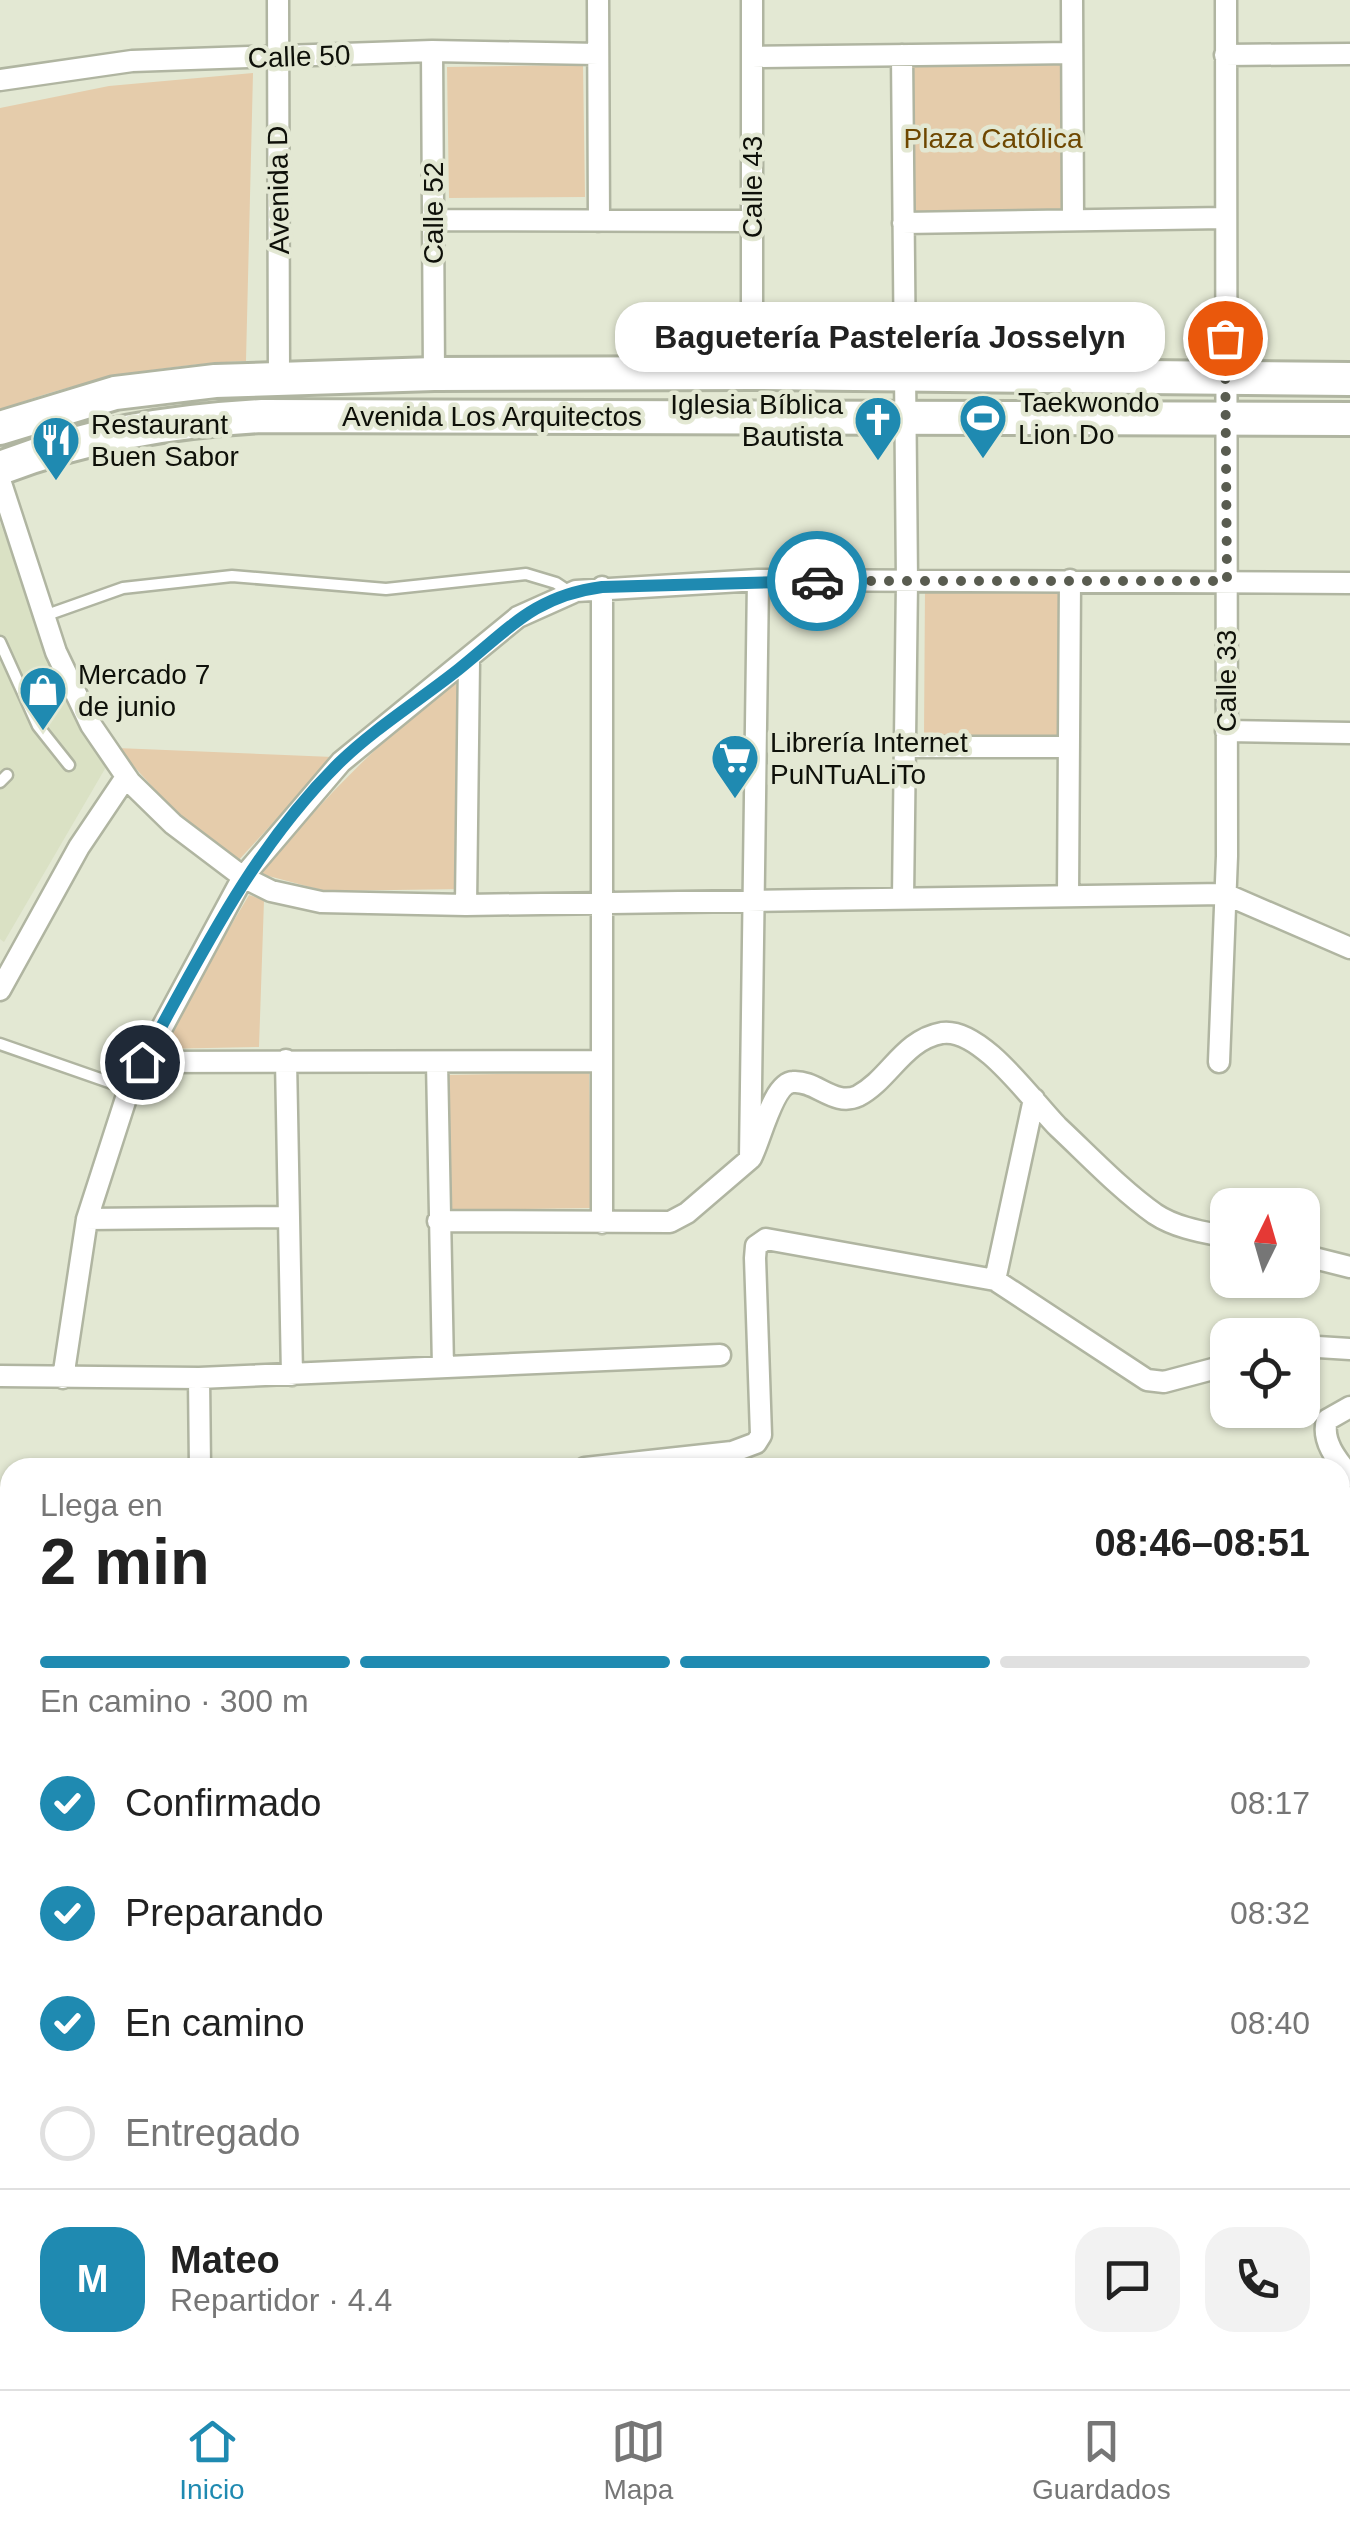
<!DOCTYPE html>
<html lang="es">
<meta charset="utf-8">
<style>
:root{--surface:#fff;--page:#f2f2f2;--text:#222;--muted:#767676;--line:#e0e0e0;--accent:#1f8ab1}
body{margin:0;font-family:Arial,sans-serif;background:var(--page);color:var(--text);height:100vh;display:flex;flex-direction:column;font-size:38px;white-space:nowrap}
*{box-sizing:border-box;margin:0}
p{font-size:32px;color:var(--muted)}
.icon{flex:none;width:55px;height:55px;fill:none;stroke:currentColor;stroke-width:2;stroke-linecap:round;stroke-linejoin:round}
.map{position:relative;flex:1;overflow:hidden}
.details{position:absolute;left:0px;top:1458px;width:1350px;height:932px;display:flex;flex-direction:column;background:var(--surface);border-radius:30px 30px 0 0;box-shadow:0 2px 8px #0004}
.details>*{flex:none}
.needle{width:65px;rotate:5deg}
.fabs{position:absolute;left:1210px;top:1188px;display:grid;gap:20px}
.fabs a{display:grid;place-items:center;width:110px;height:110px;border-radius:20px;background:var(--surface);box-shadow:0 2px 8px #0004;font-size:50px}
.pin{position:absolute;display:grid;place-items:center;width:85px;height:85px;color:#fff;margin:-42px;border:5px solid #fff;border-radius:50%;box-shadow:0 2px 10px #0007}
.courier{position:absolute;display:grid;place-items:center;width:100px;height:100px;margin:-50px;border:8px solid #1f8ab1;border-radius:50%;background:#fff;color:#222;box-shadow:0 2px 12px #0007}
.bubble{position:absolute;height:70px;border-radius:30px;background:var(--surface);box-shadow:0 2px 8px #0004;font-size:32px;font-weight:600;line-height:70px;text-align:center}
.overview em{font-style:normal;font-weight:600}
.overview div{display:flex;flex-direction:column-reverse}
.overview{display:flex;align-items:center;justify-content:space-between;height:170px;padding:0 40px}
h1{font-size:65px;font-weight:600;line-height:75px}
.bar{display:grid;grid-template-columns:repeat(4,1fr);gap:15px 10px;align-content:center;height:120px;padding:0 40px}
.bar i{height:12px;border-radius:8px;background:var(--line)}
.bar .on{background:var(--accent)}
.bar p{grid-column:span 4}
.line{display:flex;align-items:center;gap:25px;padding:0 40px;border-top:2px solid var(--line)}
.line div{flex:1}
.round{display:grid;place-items:center;flex:none;width:105px;height:105px;border-radius:30px;background:var(--page)}
ol{padding:0 40px;list-style:none}
li{display:flex;align-items:center;gap:30px;height:110px}
li p{margin-inline-start:auto}
li .icon{padding:10px;border-radius:50%;background:var(--accent);color:#fff;stroke-width:4}
li:last-child{color:var(--muted)}
li i{width:55px;height:55px;border:5px solid var(--line);border-radius:50%}
.dock{display:flex;justify-content:space-around;align-items:center;height:140px;border-top:2px solid var(--line);background:var(--surface);font-size:28px;color:var(--muted)}
.dock a{display:grid;justify-items:center;gap:5px}
.dock .on{color:var(--accent)}
.map>svg:first-child{display:block}
.built{fill:#dae1c4}
.green{fill:#e5ccab}
.lines{fill:none;stroke-linecap:round;stroke-linejoin:round}
.service-casing{stroke:#b0b5a1;stroke-width:15}
.minor-casing{stroke:#b0b5a1;stroke-width:25}
.primary-casing{stroke:#b0b5a1;stroke-width:38}
.service{stroke:#fff;stroke-width:10}
.minor{stroke:#fff;stroke-width:20}
.primary{stroke:#fff;stroke-width:32}
.done{stroke:#595c50;stroke-width:10;stroke-dasharray:0 18}
.route{stroke:#1f8ab1;stroke-width:12}
.labels{text-anchor:middle;stroke-width:9;stroke-linejoin:round;paint-order:stroke}
.street-label{font-size:28px;fill:#0e1009;stroke:#e3e8d3}
.park-label{font-size:28px;fill:#6e4700;stroke:#e3e8d3}
.poi-label{font-size:28px;fill:#0e1009;stroke:#e3e8d3;text-anchor:start}
</style>
<div class="map">
<svg width="1350" height="2389" viewBox="0 0 1350 2389">
<rect width="100%" height="100%" fill="#e3e8d3"/>
<path class="built" d="M0 522 64 699 106 767 4 942 0 939Z"/>
<path class="green" d="M1072 53 1073 220 914 214 912 62Z
M583 65 585 197 449 198 447 67Z
M253 73 246 361C160 365 81 379 0 410V108L109 86Z
M925 588 1063 593 1065 736 924 735Z
M463 672V889L325 891 261 874C322 798 388 734 463 672Z
M117 748 333 757 237 862 171 807Z
M249 895 264 900 259 1047 158 1049Z
M589 1072 592 1208 449 1210 447 1075Z"/>
<g class="lines">
<g class="service-casing">
<path id="service" d="M44 616 123 588 232 576 386 589 526 574 556 583 571 593
M0 642 38 726 69 765
M0 782 7 775
M0 1044 129 1089"/>
</g>
<g class="minor-casing">
<path id="minor" d="M278 0 279 380
M598 0 599 221
M1072 0 1073 220
M432 51 434 374
M902 55 907 581 903 898
M1225 55 1350 54
M752 57 1072 53
M0 80 132 61 432 51 598 54
M433 220 752 221
M903 223 1224 218
M752 373V0
M0 480 56 652 91 725 130 782 173 824 243 877 271 891 321 902 466 905 1225 894 1350 948
M602 587V1223
M1226 731 1350 733
M905 747H1069
M1068 896 1070 580
M466 905 469 661
M0 990 79 847 126 777
M286 1060 292 1375
M142 1062 601 1061
M437 1062 443 1367
M1219 1062 1227 856 1226 0
M751 1158C761 1139 773 1083 793 1082 816 1080 834 1107 858 1096 890 1079 903 1040 942 1033 981 1027 1033 1102 1058 1127 1088 1155 1121 1190 1155 1214 1176 1228 1203 1232 1228 1237
M87 1219 288 1217
M438 1221 670 1222 687 1213 750 1159 758 580
M1302 1255 1350 1267
M995 1280 1034 1099
M1302 1346 1350 1349
M0 1376 199 1378 720 1355
M63 1378 87 1219 129 1089 243 877 341 762 518 617 576 591 758 580 1350 583
M199 1378 200 1468
M1350 1407 1327 1420C1321 1441 1337 1460 1350 1476
M585 1468 732 1452 756 1443 761 1435 755 1258 756 1246 766 1239 995 1280 1147 1380 1164 1382 1228 1365
M0 1534H10
M1340 1569 1350 1565
M0 1685H10
M1340 2022 1350 2037
M1340 2220 1350 2204
M0 2293H10
M37 2380V2389
M1036 2380 1043 2389
M1189 2380 1195 2389
M390 2389V2380
M753 2389 756 2380
M1110 2389 1122 2380
M1266 2389 1269 2380"/>
</g>
<g class="primary-casing">
<path id="primary" d="M0 428 115 393 215 381 434 374 752 373 1350 379
M0 468C86 435 171 421 262 416L1350 419"/>
</g>
<use href="#service" class="service"/>
<use href="#minor" class="minor"/>
<use href="#primary" class="primary"/>
</g>
<g class="lines">
<path class="done" d="M817 581H1227L1225 338"/>
<path class="route" d="M142 1062C200 957 252 849 339 763 375 728 420 700 459 669 509 629 534 596 602 587L817 581"/>
</g>
<defs>
<g id="stadium-pin" transform="scale(2.5)"><path d="M0 17L-7.5 6A9.5 9.5 0 1 1 7.5 6Z" fill="#1f8ab1" stroke="#e3e8d3"/><path d="M0-5a6.5 5 0 1 0 0 10a6.5 5 0 1 0 0-10ZM-3.5-1.8h7v3.6h-7Z" fill="#fff"/></g>
<g id="church-pin" transform="scale(2.5)"><path d="M0 17L-7.5 6A9.5 9.5 0 1 1 7.5 6Z" fill="#1f8ab1" stroke="#e3e8d3"/><path d="M-1.2-6h2.4v3.5h3.3v2.4h-3.3V6h-2.4V-.1h-3.3v-2.4h3.3Z" fill="#fff"/></g>
<g id="restaurant-pin" transform="scale(2.5)"><path d="M0 17L-7.5 6A9.5 9.5 0 1 1 7.5 6Z" fill="#1f8ab1" stroke="#e3e8d3"/><path d="M-5-6h1v4h1v-4h1v4h1v-4h1v5L-1.5 .5V6h-2V.5L-5-1ZM5-6V6H3V1.5H1.5Q1.5-4 5-6Z" fill="#fff"/></g>
<g id="shop-pin" transform="scale(2.5)"><path d="M0 17L-7.5 6A9.5 9.5 0 1 1 7.5 6Z" fill="#1f8ab1" stroke="#e3e8d3"/><path d="M-5-2.5h2.3a2.7 3.5 0 0 1 5.4 0H5L5.5 6h-11ZM-1.5-2.5h3a1.5 2.3 0 0 0-3 0Z" fill="#fff"/></g>
<g id="supermarket-pin" transform="scale(2.5)"><path d="M0 17L-7.5 6A9.5 9.5 0 1 1 7.5 6Z" fill="#1f8ab1" stroke="#e3e8d3"/><path d="M-6-5.5h2.5l.6 2H6L4.5 2H-2.5L-4.4-4H-6ZM-1.5 3.2a1.3 1.3 0 1 0 .1 0ZM3 3.2a1.3 1.3 0 1 0 .1 0Z" fill="#fff"/></g>
</defs>
<g fill-rule="evenodd">
<use href="#stadium-pin" x="983" y="418"/>
<use href="#church-pin" x="878" y="420"/>
<use href="#restaurant-pin" x="56" y="440"/>
<use href="#shop-pin" x="43" y="690"/>
<use href="#supermarket-pin" x="735" y="758"/>
</g>
<g class="labels">
<g class="street-label">
<text transform="translate(299 56) rotate(-2)" y="10">Calle 50</text>
<text transform="translate(752 187) rotate(-90)" y="10">Calle 43</text>
<text transform="translate(278 190) rotate(-91)" y="10">Avenida D</text>
<text transform="translate(433 213) rotate(-90)" y="10">Calle 52</text>
<text x="492" y="426">Avenida Los Arquitectos</text>
<text transform="translate(1226 681) rotate(-90)" y="10">Calle 33</text>
</g>
<g class="park-label">
<text x="993" y="148">Plaza Católica</text>
</g>
<g class="poi-label">
<text x="1018" y="412">Taekwondo<tspan x="1018" dy="32">Lion Do</tspan></text>
<text x="843" y="414" text-anchor="end">Iglesia Bíblica<tspan x="843" dy="32">Bautista</tspan></text>
<text x="91" y="434">Restaurant<tspan x="91" dy="32">Buen Sabor</tspan></text>
<text x="78" y="684">Mercado 7<tspan x="78" dy="32">de junio</tspan></text>
<text x="770" y="752">Librería Internet<tspan x="770" dy="32">PuNTuALiTo</tspan></text>
</g>
</g>
</svg>
<div class="fabs">
<a><svg class="needle" viewBox="-14 -14 28 28"><path d="M0-13l5 13h-10z" fill="#e53935"/><path d="M0 13l5-13h-10z" fill="#767676"/></svg></a>
<a><svg class="icon" aria-label="locate" viewBox="0 0 24 24"><circle cx="12" cy="12" r="6"/><path d="M12 2v4M12 18v4M2 12h4M18 12h4"/></svg></a>
</div>
<div class="pin" style="left:1225px;top:338px;background:#ea580c"><svg class="icon" aria-label="bag" viewBox="0 0 24 24"><path d="M5 8h14l-1 12H6zM9 8a3 3 0 0 1 6 0"/></svg></div>
<div class="pin" style="left:142px;top:1062px;background:#1f2937"><svg class="icon" aria-label="home" viewBox="0 0 24 24"><path d="M3 11l9-7 9 7M6 9v11h12V9"/></svg></div>
<div class="courier" style="left:817px;top:581px"><svg class="icon" aria-label="car" viewBox="0 0 24 24"><path d="M5 17H2v-5l4-1 3-4h7l3 4 3 1v5h-3M9 17h6M6 11h13"/><circle cx="7" cy="17" r="2"/><circle cx="17" cy="17" r="2"/></svg></div>
<div class="bubble" style="left:615px;top:302px;width:550px">Baguetería Pastelería Josselyn</div>
<section class="details">
<div class="overview"><div><h1>2 min</h1><p>Llega en</p></div><em>08:46–08:51</em></div>
<div class="bar"><i class="on"></i><i class="on"></i><i class="on"></i><i></i><p>En camino · 300 m</p></div>
<ol>
<li><svg class="icon" aria-label="check" viewBox="0 0 24 24"><path d="M5 12l5 5 9-10"/></svg>Confirmado<p>08:17</p></li>
<li><svg class="icon" aria-label="check" viewBox="0 0 24 24"><path d="M5 12l5 5 9-10"/></svg>Preparando<p>08:32</p></li>
<li><svg class="icon" aria-label="check" viewBox="0 0 24 24"><path d="M5 12l5 5 9-10"/></svg>En camino<p>08:40</p></li>
<li><i></i>Entregado</li>
</ol>
<div class="line" style="height:180px"><b class="round" style="background:var(--accent);color:#fff">M</b><div><b>Mateo</b><p>Repartidor · 4.4</p></div><a class="round"><svg class="icon" aria-label="chat" viewBox="0 0 24 24"><path d="M4 5h16v11H9l-5 4z"/></svg></a><a class="round"><svg class="icon" aria-label="phone" viewBox="0 0 24 24"><path d="M5 4h4l2 5-3 2q2 4 5 5l2-3 5 2v4C11 20 4 13 5 4z"/></svg></a></div>
</section>
</div>
<nav class="dock">
<a class="on"><svg class="icon" aria-label="home" viewBox="0 0 24 24"><path d="M3 11l9-7 9 7M6 9v11h12V9"/></svg>Inicio</a>
<a><svg class="icon" aria-label="map" viewBox="0 0 24 24"><path d="M3 6l6-2 6 2 6-2v14l-6 2-6-2-6 2zM9 4v14M15 6v14"/></svg>Mapa</a>
<a><svg class="icon" aria-label="saved" viewBox="0 0 24 24"><path d="M7 4h10v16l-5-4-5 4z"/></svg>Guardados</a>
</nav>
